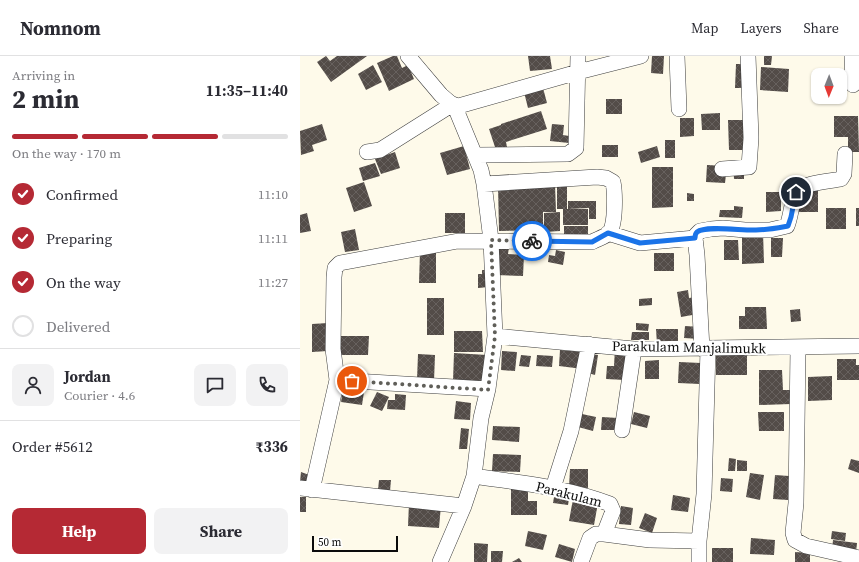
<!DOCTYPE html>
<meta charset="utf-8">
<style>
:root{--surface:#fff;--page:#f2f2f3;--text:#2b2b33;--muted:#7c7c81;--line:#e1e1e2;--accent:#b52934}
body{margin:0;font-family:"Source Serif 4",serif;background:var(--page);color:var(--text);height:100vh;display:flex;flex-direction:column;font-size:15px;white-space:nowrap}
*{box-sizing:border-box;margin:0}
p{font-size:13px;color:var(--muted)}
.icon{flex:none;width:22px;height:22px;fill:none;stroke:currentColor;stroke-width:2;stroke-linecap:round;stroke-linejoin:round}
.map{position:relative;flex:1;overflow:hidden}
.details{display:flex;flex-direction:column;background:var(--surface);width:300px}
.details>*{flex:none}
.needle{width:26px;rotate:181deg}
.buttons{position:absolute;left:511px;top:12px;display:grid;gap:8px}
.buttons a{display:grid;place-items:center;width:36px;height:36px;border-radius:8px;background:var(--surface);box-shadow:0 1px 3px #0004;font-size:20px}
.scale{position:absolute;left:12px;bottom:10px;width:86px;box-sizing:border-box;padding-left:4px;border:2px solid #0b0b0b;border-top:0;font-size:11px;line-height:14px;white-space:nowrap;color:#0b0b0b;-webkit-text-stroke:3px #fff;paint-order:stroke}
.pin{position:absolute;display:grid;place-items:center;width:34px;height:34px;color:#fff;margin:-17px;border:2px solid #fff;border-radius:50%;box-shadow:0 1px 4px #0007}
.courier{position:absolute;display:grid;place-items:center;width:40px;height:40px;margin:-20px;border:3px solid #1a73e8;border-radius:50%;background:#fff;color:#222;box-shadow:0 1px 5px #0007}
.head em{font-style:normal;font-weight:700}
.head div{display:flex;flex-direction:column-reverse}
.head{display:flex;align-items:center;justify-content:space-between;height:68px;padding:0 12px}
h1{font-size:26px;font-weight:700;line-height:30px}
.bar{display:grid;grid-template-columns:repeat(4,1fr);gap:6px 4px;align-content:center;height:48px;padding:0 12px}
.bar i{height:5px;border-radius:3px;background:var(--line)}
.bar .active{background:var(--accent)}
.bar p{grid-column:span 4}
.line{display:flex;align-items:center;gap:10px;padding:0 12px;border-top:1px solid var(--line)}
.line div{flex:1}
.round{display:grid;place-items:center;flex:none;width:42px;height:42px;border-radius:8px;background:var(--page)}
ol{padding:0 12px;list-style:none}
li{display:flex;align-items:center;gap:12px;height:44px}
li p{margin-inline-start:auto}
li .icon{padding:4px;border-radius:50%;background:var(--accent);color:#fff;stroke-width:4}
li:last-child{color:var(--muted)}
li i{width:22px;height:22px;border:2px solid var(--line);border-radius:50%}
.primary-button{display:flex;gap:8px;margin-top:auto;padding:8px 12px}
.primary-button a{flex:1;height:46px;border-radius:8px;background:var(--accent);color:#fff;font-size:16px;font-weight:700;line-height:46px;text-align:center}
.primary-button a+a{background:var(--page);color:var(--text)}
header{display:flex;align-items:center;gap:24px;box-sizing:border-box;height:56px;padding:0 20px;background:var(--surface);border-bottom:1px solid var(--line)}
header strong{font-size:19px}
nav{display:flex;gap:22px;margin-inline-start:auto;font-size:14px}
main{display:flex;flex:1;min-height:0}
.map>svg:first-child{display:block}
.building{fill:url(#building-cross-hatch)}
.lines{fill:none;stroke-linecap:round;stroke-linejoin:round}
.minor-casing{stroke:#3e3e3e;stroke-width:16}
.minor{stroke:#fff;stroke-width:15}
.done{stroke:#605f59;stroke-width:4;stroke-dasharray:0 7.2}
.route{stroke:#1a73e8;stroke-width:5}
.labels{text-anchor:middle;stroke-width:4;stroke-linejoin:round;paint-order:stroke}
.street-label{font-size:14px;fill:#0b0b0b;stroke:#fff}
</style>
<header>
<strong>Nomnom</strong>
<nav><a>Map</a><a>Layers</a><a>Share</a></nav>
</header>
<main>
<section class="details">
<div class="head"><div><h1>2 min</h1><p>Arriving in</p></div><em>11:35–11:40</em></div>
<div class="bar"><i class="active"></i><i class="active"></i><i class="active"></i><i></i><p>On the way · 170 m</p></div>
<ol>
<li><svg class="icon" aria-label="check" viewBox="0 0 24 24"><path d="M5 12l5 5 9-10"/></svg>Confirmed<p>11:10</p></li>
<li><svg class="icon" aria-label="check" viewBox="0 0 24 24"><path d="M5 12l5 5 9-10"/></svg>Preparing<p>11:11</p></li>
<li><svg class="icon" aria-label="check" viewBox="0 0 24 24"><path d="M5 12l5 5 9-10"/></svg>On the way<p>11:27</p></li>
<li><i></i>Delivered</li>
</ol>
<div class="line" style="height:72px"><a class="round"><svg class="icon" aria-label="person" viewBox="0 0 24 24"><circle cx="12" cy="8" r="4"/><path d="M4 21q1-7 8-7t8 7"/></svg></a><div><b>Jordan</b><p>Courier · 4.6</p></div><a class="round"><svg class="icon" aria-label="chat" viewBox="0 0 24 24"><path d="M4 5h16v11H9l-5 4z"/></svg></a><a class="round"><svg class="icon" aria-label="phone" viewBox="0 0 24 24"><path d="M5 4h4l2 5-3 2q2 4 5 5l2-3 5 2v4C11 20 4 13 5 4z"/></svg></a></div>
<div class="line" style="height:52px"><div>Order #5612</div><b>₹336</b></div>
<div class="primary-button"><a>Help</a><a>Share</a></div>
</section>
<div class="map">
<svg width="559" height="506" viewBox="0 0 559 506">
<defs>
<pattern id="building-cross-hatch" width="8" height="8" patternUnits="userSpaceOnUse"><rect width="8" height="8" fill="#534c48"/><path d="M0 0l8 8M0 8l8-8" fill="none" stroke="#67615e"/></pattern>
</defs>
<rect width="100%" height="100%" fill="#fefaea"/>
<path class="building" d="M26 0 30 5 37 0H67L31 26 17 6Z
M93 0H97L102 12 108 9 114 23 89 35 77 7Z
M228 0H250L252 13 230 15Z
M352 0H364L363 18 351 17Z
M464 0H472L471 9H464Z
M436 8H450V32H435Z
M73 9 82 26 66 34 58 18Z
M461 11 489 13 488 36 460 34Z
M243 32 247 47 228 52 224 36Z
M306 43H322V58H306Z
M241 55 247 73 206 86 207 91 196 94 189 73 201 69V68Z
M420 57V74H402L401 58Z
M534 60H558L559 96H548V81H534Z
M380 62H394V80L380 81Z
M428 64H450V94H429Z
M22 68 27 84 12 89 14 95 1 99 0 75Z
M252 68 264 69 263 79 269 80V87L250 85Z
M365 84H375V102H365Z
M302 89H318V101H302Z
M164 90 170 113 147 119 140 97Z
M357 90 360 101 341 107 338 96Z
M95 96 100 112 81 118 75 103Z
M433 106 444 117V123H434Z
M75 107 80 120 63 125 59 112Z
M407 109 427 110 425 127 406 126Z
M352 111H373V151L352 152Z
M64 126 72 150 54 156 46 132Z
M257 127H267V153H288V169H263V153H257Z
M255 128 256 156H243V174L199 175 198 129Z
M518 134V156H497L496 135Z
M466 136H481V155L466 156Z
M387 137 394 138V145H387Z
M268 145H296V163H289V152L268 153Z
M434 150 443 151 442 162 419 161 420 154H434Z
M526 152H546V173H526Z
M556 152H559V170H556Z
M260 156V175L244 176V157Z
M7 157 11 175 0 177V159Z
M145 157H165V177H145Z
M264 170H288V183H264Z
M55 173 59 194 45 196 41 176Z
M442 176H463L464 207 442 208Z
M471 182H483L482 201H471Z
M424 184H438L439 204H424Z
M195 191H209L208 198 224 199 223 220 194 219Z
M256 194 265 196 263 209 248 206 249 199 255 200Z
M120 195H136V227H119Z
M354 197H374V215H354Z
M182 214H189V231L178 232V218H182Z
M388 234 389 242 395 241 398 258 381 261 377 236Z
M127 242H144V279H127Z
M352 242V249L339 250V243Z
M445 251H466L467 273H439V260H445Z
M500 253 501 265 491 266 490 254Z
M28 267V295L12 296V268Z
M336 267 349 268 348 275 336 274Z
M385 270 401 271 400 283 384 282Z
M356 273H378V287L357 288Z
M154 275H182L183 296H154Z
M332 276H349V284H331Z
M41 280H69L68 299H41Z
M315 292 326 293 325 324 306 323 307 310H314Z
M260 294 285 296 283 313 259 310Z
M202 295 217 296 215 315 201 314Z
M154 297 187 299 186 326 153 325Z
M447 297V319H416V298Z
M118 298 135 299 134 325 117 324Z
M291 298 298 299 295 319 288 317Z
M221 299 231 300 229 311 219 310Z
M237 299 253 300 252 311 236 310Z
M537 303H556V309H559V324H537Z
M359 304V323H345V305Z
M379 306 401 307 400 328 378 327Z
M459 314H482L483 334H491V348L459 349Z
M532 320V344L508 345V321Z
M43 333 64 336 62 349 41 346Z
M77 336 89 341 82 355 70 350Z
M95 338 106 339 105 354 87 353 88 344H95Z
M156 345 171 347 170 364 154 363Z
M334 356 350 360 347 372 331 368Z
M458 356H484V375H459Z
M282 358 296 361 293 375 278 371Z
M302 361 318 362 317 374H301Z
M193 370 220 371 219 386 192 384Z
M161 372 169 373 167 393H159Z
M193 398 221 399 220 416 192 415Z
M429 402 436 403 435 415H428Z
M551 403 559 405V417L548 413Z
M437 404 447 405V415H437Z
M270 413H288V432L269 431Z
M1 416 12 420 9 429 0 426Z
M450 417 464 419 460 444 446 441Z
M475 419 489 420 488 444 473 443Z
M421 422 433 423 432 436 420 435Z
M79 424H91L90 435 78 434Z
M211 432H228V445H237V459H211Z
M373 439 390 442 388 456 371 454Z
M0 441H6V456H0Z
M254 441 269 443 268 449 253 447Z
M273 443 298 447 294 469 269 465Z
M109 447 141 449 139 472 108 470Z
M321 450 333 452 331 469 319 468Z
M345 457 357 462 352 477 339 472Z
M228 475 247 479 243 494 225 490Z
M532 475 546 477 545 485 531 483Z
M451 482 475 484 474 499 450 498Z
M533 484 557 487 556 497 532 494Z
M174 487 188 488 187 506H174Z
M259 488 275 493 272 506 255 501Z
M412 492H433V506H412Z
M191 495H203L202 506H191Z
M495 496 510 497V506H495Z
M219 502 222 506H212Z"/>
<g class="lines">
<g class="minor-casing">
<path id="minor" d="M108 0 141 39 155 51 181 114 184 128 191 184 195 280 188 333 181 362 174 420 164 450 140 506
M377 0 379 53
M552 0 553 29
M155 51 278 16 341 0
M67 96 80 94 153 48
M176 99 268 98 276 92 278 0
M422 113 449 111 451 82 448 0
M308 177 340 187 395 182
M195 280 334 293 559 290
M498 292 496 447 493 477 495 484 506 490 559 502
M402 293 397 199 395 182 396 179 400 175 411 173 423 172 445 174H470L487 170C491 161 492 143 496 136 501 127 531 125 541 123L544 118 545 98
M37 324 188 333
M322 374 334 293
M174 420C219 427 266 431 310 448L313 455 304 478 350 484 399 485
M0 432 164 450
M253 432 271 375 289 288
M12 434 37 324 33 293 34 221 35 212 40 207 158 185 292 186C297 183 305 181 309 177 316 169 315 136 313 126L306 122 297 121 184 128
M281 506 290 482 296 478H304
M399 506V485L404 438 408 293"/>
</g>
<use href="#minor" class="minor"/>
</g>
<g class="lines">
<path class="done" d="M52 325 188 334 195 280 191 184 232 185"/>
<path class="route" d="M232 185 292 186 308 177 340 187 395 182C395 179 395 178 397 176 406 169 444 175 456 174 467 174 477 172 488 170L491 161 496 136"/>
</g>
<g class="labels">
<g class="street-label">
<text transform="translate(389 291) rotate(1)" y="5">Parakulam Manjalimukk</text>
<text transform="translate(269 438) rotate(14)" y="5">Parakulam</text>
</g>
</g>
</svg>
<div class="buttons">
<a><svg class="needle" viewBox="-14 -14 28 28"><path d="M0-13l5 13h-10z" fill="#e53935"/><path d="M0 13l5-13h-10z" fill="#7c7c81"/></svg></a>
</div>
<div class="scale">50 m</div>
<div class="pin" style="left:52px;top:325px;background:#ea580c"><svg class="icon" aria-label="bag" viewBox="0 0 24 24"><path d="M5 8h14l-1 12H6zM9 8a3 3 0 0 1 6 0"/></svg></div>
<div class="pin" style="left:496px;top:136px;background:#1f2937"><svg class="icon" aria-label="home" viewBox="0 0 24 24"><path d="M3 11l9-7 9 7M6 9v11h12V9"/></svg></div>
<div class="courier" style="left:232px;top:185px"><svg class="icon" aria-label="bike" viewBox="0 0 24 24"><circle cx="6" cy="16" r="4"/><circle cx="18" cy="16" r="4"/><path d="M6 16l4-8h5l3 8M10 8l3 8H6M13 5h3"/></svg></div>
</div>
</main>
